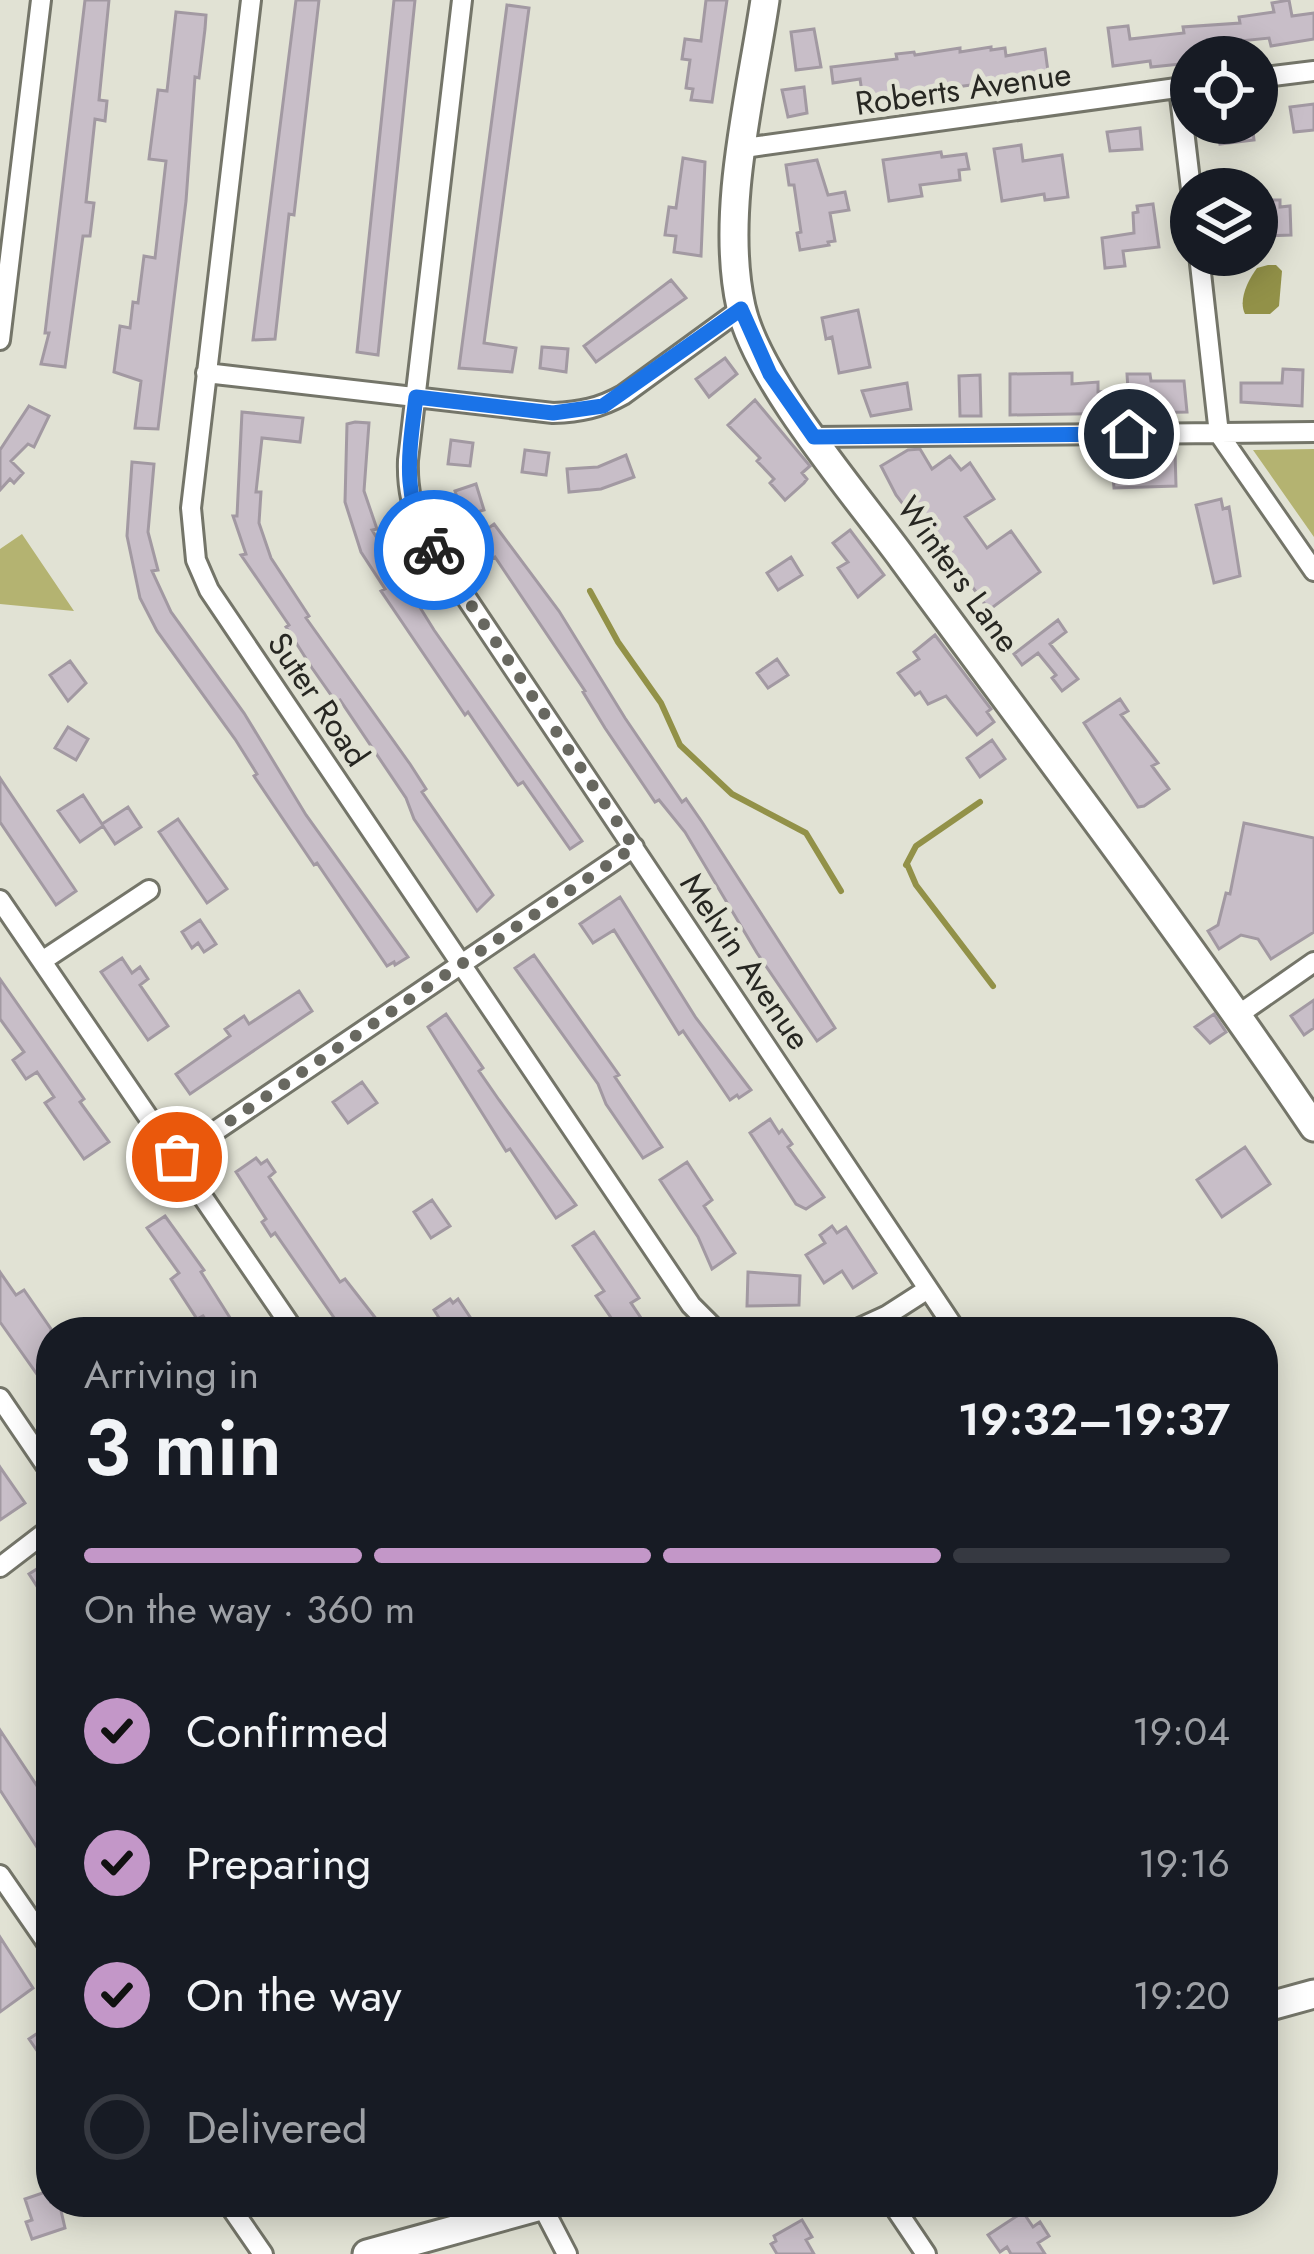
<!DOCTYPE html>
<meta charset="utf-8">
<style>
:root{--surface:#171b24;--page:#20242c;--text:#f1f3f6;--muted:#9ea1a6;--line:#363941;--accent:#c397c8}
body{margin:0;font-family:Jost,sans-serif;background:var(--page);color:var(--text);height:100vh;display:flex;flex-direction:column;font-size:45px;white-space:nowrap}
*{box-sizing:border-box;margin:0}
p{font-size:39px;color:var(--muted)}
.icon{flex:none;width:66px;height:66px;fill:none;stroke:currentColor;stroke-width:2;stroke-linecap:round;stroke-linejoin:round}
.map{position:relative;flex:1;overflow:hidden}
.panel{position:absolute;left:36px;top:1317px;width:1242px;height:900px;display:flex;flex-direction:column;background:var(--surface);border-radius:48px;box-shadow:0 6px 30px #0003}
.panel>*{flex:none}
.controls{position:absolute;left:1170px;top:36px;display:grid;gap:24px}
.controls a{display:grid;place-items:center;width:108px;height:108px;border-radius:50%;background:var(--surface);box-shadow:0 6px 30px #0003;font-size:60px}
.pin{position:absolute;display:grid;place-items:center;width:102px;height:102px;color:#fff;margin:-51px;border:6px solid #fff;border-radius:50%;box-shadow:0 3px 12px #0007}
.courier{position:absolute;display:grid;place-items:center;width:120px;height:120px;margin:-60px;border:9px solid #1a73e8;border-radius:50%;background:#fff;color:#222;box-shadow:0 3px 15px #0007}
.overview em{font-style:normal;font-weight:600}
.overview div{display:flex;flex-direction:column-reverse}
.overview{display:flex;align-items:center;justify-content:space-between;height:204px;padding:0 48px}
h1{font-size:78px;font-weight:600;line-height:90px}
.bar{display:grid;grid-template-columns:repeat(4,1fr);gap:18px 12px;align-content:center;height:144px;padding:0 48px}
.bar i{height:15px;border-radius:9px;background:var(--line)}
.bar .current{background:var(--accent)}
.bar p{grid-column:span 4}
ol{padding:0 48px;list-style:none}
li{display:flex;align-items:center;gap:36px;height:132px}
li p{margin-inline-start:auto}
li .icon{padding:12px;border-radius:50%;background:var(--accent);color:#111;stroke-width:4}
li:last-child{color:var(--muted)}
li i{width:66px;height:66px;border:6px solid var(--line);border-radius:50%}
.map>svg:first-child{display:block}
.green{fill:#b4b371}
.water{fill:#929148}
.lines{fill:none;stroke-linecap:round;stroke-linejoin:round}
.stream{stroke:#929148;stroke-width:6}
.building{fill:#c8bec8;stroke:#a299a2;stroke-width:3}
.street-casing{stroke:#747569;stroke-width:24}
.secondary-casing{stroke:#747569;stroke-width:33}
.street{stroke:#fff;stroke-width:18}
.secondary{stroke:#fff;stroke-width:27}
.done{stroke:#686860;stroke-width:12;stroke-dasharray:0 21.6}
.route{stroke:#1a73e8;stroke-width:15}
.labels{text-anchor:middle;stroke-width:10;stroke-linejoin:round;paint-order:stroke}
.street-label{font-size:33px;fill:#272722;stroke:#e1e2d4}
</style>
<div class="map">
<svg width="1314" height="2254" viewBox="0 0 1314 2254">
<rect width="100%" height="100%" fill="#e1e2d4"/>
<path class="green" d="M1314 449V537L1253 450Z
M22 534 74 611 0 604V549Z"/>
<path class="water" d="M1268 265H1276L1282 271 1279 306 1270 314H1245C1238 300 1248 280 1257 268Z"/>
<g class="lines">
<path class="stream" d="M590 591 618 642 661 703 680 745 732 794 806 833 841 891
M907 864 916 885 993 986
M906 865 916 846 980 802"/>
</g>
<path class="building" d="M85 0H109L99 100 107 101 105 121 95 119 86 202 94 203 90 236H83L65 367 41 364 49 333H45Z
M296 0H319L294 215 289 214 275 339 253 340Z
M394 0H415L378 355 357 352Z
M706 0H727L712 102 691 100 693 89 686 88 690 60 682 59 685 39 701 41Z
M1289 0 1292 16 1314 13V39L1271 46 1269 38 1210 44 1211 57H1191V63L1151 67 1150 61 1113 66 1108 28 1128 26 1130 39 1184 33 1183 27 1240 23 1239 17 1274 12 1272 3Z
M507 5 529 8 484 343 516 348 512 372 459 368Z
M176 12 206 15 205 29 199 78 195 77 186 201 158 429 135 428 141 381 114 372 120 326 130 328 133 302 138 303 144 256 155 258 166 161 149 159 158 90 167 91Z
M814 29 821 67 796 70 791 32Z
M991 47V50L1005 48 1006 56 1045 49 1049 79 987 88 986 83 956 87 957 92 864 106 860 79 833 83 831 67 897 59 896 54 914 52 915 55 960 48V52Z
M804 87 807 113 788 117 782 90Z
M1314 104V130L1294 132 1290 107Z
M1218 123H1252L1254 140 1220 144Z
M1140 128 1142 149 1110 151 1107 132Z
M1021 145 1023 161 1062 155 1068 197 1045 200 1044 194 1002 201 994 149Z
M941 152 942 157 966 154 969 169 959 170 960 180 920 185 922 196 889 201 883 160Z
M683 158 705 162 701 256 674 252 676 236 665 235 669 207 676 208Z
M817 160 828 195 845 192 849 210 830 213 835 241 828 242 829 245 800 250 797 233 801 232 794 185H789L786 165Z
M1263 200H1280V207L1290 206 1291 235 1264 236Z
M1153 204 1159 247 1123 251 1125 266 1105 268 1102 238 1134 233 1133 213 1138 212 1137 206Z
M671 280 686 298 596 362 584 346Z
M858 310 870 367 839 373 832 337 826 339 822 318Z
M542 347 568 349 566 372 540 368Z
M725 358 737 374 709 397 696 379Z
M1283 369 1303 370 1302 406 1241 402V383H1282Z
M1072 373V384L1098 382V392L1128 390 1127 374H1150L1151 381H1184L1187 412 1010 415V374Z
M980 375 981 416H960L959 376Z
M907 383 911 409 871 416 862 391Z
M755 400 810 466 802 473 807 479 804 483 785 500 770 483 774 479 757 461 760 458 728 425Z
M29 406 49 416 34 447 28 444 11 461 23 473 14 483 10 479 0 490V450Z
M242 412 303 418 300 442 262 438 256 492H261L259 523 271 558 309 616 306 618 410 764 426 789 422 792 493 895 477 911 414 819 406 798 340 700 336 702 312 668 286 627 289 625 241 555 246 554 233 516H237Z
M355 422 369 423 364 491 377 529 372 530 434 630 582 841 570 849 523 782 518 785 515 781 468 712 465 715 381 591 385 589 361 552 345 502 347 424Z
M451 440 473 443 470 466 448 464Z
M920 449 932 469 950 456 961 470 970 463 994 499 965 517 987 548 1011 531 1040 572 989 610 937 538 932 542 896 495 881 466 908 450Z
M525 450 549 453 546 475 522 472Z
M1141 450 1175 451 1176 486 1114 488 1111 454Z
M626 455 634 477 601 489 569 492 567 469 598 467Z
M132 462 154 464 148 532 158 570 152 571 171 612 244 713 306 815 408 957 395 965 394 962 387 966 317 863 314 865 254 776 257 774 235 739 157 631 140 598 127 536Z
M476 484 484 510 463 516 455 491Z
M1221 499 1223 509 1229 507 1240 576 1214 583 1196 505Z
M494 524 559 611 625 718 682 802 686 799 702 822 835 1028 817 1041 757 953 685 832 659 800 655 802 605 728 583 692 585 691 495 557 492 559 476 537Z
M850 530 884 575 858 597 838 568 848 562 833 543Z
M791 557 802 575 778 590 767 573Z
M1058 620 1066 632 1050 644 1078 679 1062 691 1052 678 1056 675 1038 653 1022 665 1014 654Z
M935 635 991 709 987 712 994 722 977 735 946 696 928 704 920 692 915 695 898 673 919 659 914 652Z
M777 659 788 675 768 688 757 673Z
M70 661 86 683 68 701 50 675Z
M1120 699 1128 711 1121 715 1158 763 1152 766 1169 789 1144 806 1138 807 1084 723Z
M68 727 88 739 76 760 55 748Z
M992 740 1005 759 980 777 967 758Z
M0 778 76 891 56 905 0 822Z
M83 795 102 824 128 807 141 827 115 844 103 826 80 842 58 811Z
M178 819 227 889 207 903 159 832Z
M1244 823 1314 838V932L1271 959 1258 939 1241 935 1219 949 1208 931 1218 925 1226 893 1230 894Z
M620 897 696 1018 751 1090 739 1098 737 1095 730 1100 683 1031 679 1034 614 930 593 943 580 924Z
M200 920 216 944 204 952 198 943 192 948 182 932Z
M534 955 619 1075 615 1077 662 1147 643 1158 606 1104 598 1084 515 968Z
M122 958 132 973 140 967 148 979 140 985 168 1026 148 1040 101 972Z
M0 979 84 1099 80 1102 109 1142 84 1159 45 1103 54 1097 37 1072 26 1079 13 1060 24 1052 0 1019Z
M299 991 312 1011 190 1094 176 1074 230 1036 225 1029 244 1016 249 1024Z
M1314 1000V1028L1304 1035 1291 1016Z
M446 1014 483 1068 479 1071 499 1100 576 1205 556 1218 510 1149 506 1151 428 1027Z
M1214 1014 1226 1032 1210 1043 1195 1027Z
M362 1082 377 1103 348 1123 333 1102Z
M770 1119 779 1133 782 1130 792 1144 788 1147 824 1197 806 1209 796 1204 750 1133Z
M1245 1147 1270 1184 1222 1217 1197 1180Z
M256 1158 261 1164 267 1160 275 1172 269 1177 340 1282 345 1279 377 1320 359 1332H344L275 1233 271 1236 262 1222 266 1219 236 1172Z
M687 1162 712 1200 704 1206 735 1253 712 1269 698 1237 660 1180Z
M432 1200 450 1226 431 1238 414 1212Z
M165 1216 204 1270 201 1272 239 1332H214L203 1316 197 1319 171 1279 179 1273 147 1228Z
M832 1226 837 1233 846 1227 876 1273 853 1288 842 1271 824 1283 806 1255 825 1243 820 1235Z
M594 1232 639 1298 631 1303 645 1324 634 1332H621L596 1296 604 1291 573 1246Z
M0 1272 16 1295 24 1290 51 1329V1394L0 1322Z
M748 1272 800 1276 799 1305 747 1306Z
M450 1299 453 1303 458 1299 476 1326 467 1332H448L434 1310Z
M0 1467 25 1503 0 1520Z
M51 1560V1608L29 1574Z
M0 1730 51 1807V1869L0 1790Z
M0 1937 33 1988 0 2012Z
M51 2024V2071L29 2039Z
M51 2190V2202H59L65 2228 32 2239 26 2222 32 2220 25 2199Z
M1023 2212 1033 2227 1040 2222 1049 2236 1038 2243 1045 2254H1011L1007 2247 1000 2252 988 2235Z
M802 2220 812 2237 806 2240 814 2254H777L771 2244 776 2241 774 2236Z"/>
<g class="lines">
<g class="street-casing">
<path id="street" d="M251 0 191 508 196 560 209 590 691 1305 718 1332
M462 0 408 460C407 489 412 510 425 536L957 1332
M1257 78 1314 71
M1179 88 1191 189
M744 148 1191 86
M1199 255 1219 434 1314 571
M0 340 41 0
M206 373 553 413C580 412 600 408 623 395L741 309
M814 437 1314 432
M0 900 295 1332
M42 961 149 890
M1238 1015 1314 962
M177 1157 634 847
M851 1332 886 1316 928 1289
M0 1398 51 1473
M0 1567 51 1528
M0 1875 51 1949
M227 2202 263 2254
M540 2202 567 2254
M891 2202 926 2254"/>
</g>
<g class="secondary-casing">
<path id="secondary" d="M765 0C751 95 720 213 741 307 757 380 857 496 903 559 1041 747 1183 933 1314 1127
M1263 2008 1314 1994
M367 2254 555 2202"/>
</g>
<use href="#street" class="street"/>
<use href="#secondary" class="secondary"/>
</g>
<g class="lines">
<path class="done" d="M177 1157 634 847 434 550"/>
<path class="route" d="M434 550C400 501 409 453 416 397L553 413 603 406 741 309 770 374 814 437 1129 434"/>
</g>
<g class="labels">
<g class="street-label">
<text transform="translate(963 88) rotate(-8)" y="12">Roberts Avenue</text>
<text transform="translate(959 574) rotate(54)" y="12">Winters Lane</text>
<text transform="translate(319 699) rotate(56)" y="12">Suter Road</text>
<text transform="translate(746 961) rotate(56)" y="12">Melvin Avenue</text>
</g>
</g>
</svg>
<div class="controls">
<a><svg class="icon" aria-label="locate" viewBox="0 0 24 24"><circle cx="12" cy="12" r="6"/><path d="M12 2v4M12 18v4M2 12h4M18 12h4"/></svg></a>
<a><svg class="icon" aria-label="layers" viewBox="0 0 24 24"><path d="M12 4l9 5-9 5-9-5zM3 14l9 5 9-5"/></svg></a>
</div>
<div class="pin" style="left:177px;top:1157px;background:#ea580c"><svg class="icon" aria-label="bag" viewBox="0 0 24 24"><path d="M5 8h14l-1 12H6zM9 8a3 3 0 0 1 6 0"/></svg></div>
<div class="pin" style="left:1129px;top:434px;background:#1f2937"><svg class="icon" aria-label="home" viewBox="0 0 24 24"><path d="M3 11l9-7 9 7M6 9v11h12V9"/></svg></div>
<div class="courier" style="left:434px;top:550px"><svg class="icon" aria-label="bike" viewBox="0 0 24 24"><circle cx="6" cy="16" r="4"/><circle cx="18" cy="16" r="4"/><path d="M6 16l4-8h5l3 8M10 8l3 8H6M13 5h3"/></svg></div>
<section class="panel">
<div class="overview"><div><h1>3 min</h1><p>Arriving in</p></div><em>19:32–19:37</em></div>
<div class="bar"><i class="current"></i><i class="current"></i><i class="current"></i><i></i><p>On the way · 360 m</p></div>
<ol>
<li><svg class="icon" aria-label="check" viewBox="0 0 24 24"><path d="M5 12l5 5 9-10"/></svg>Confirmed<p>19:04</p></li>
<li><svg class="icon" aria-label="check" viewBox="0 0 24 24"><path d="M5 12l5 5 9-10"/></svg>Preparing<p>19:16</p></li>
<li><svg class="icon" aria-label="check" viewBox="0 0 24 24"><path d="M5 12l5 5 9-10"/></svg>On the way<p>19:20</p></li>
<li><i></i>Delivered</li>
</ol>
</section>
</div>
